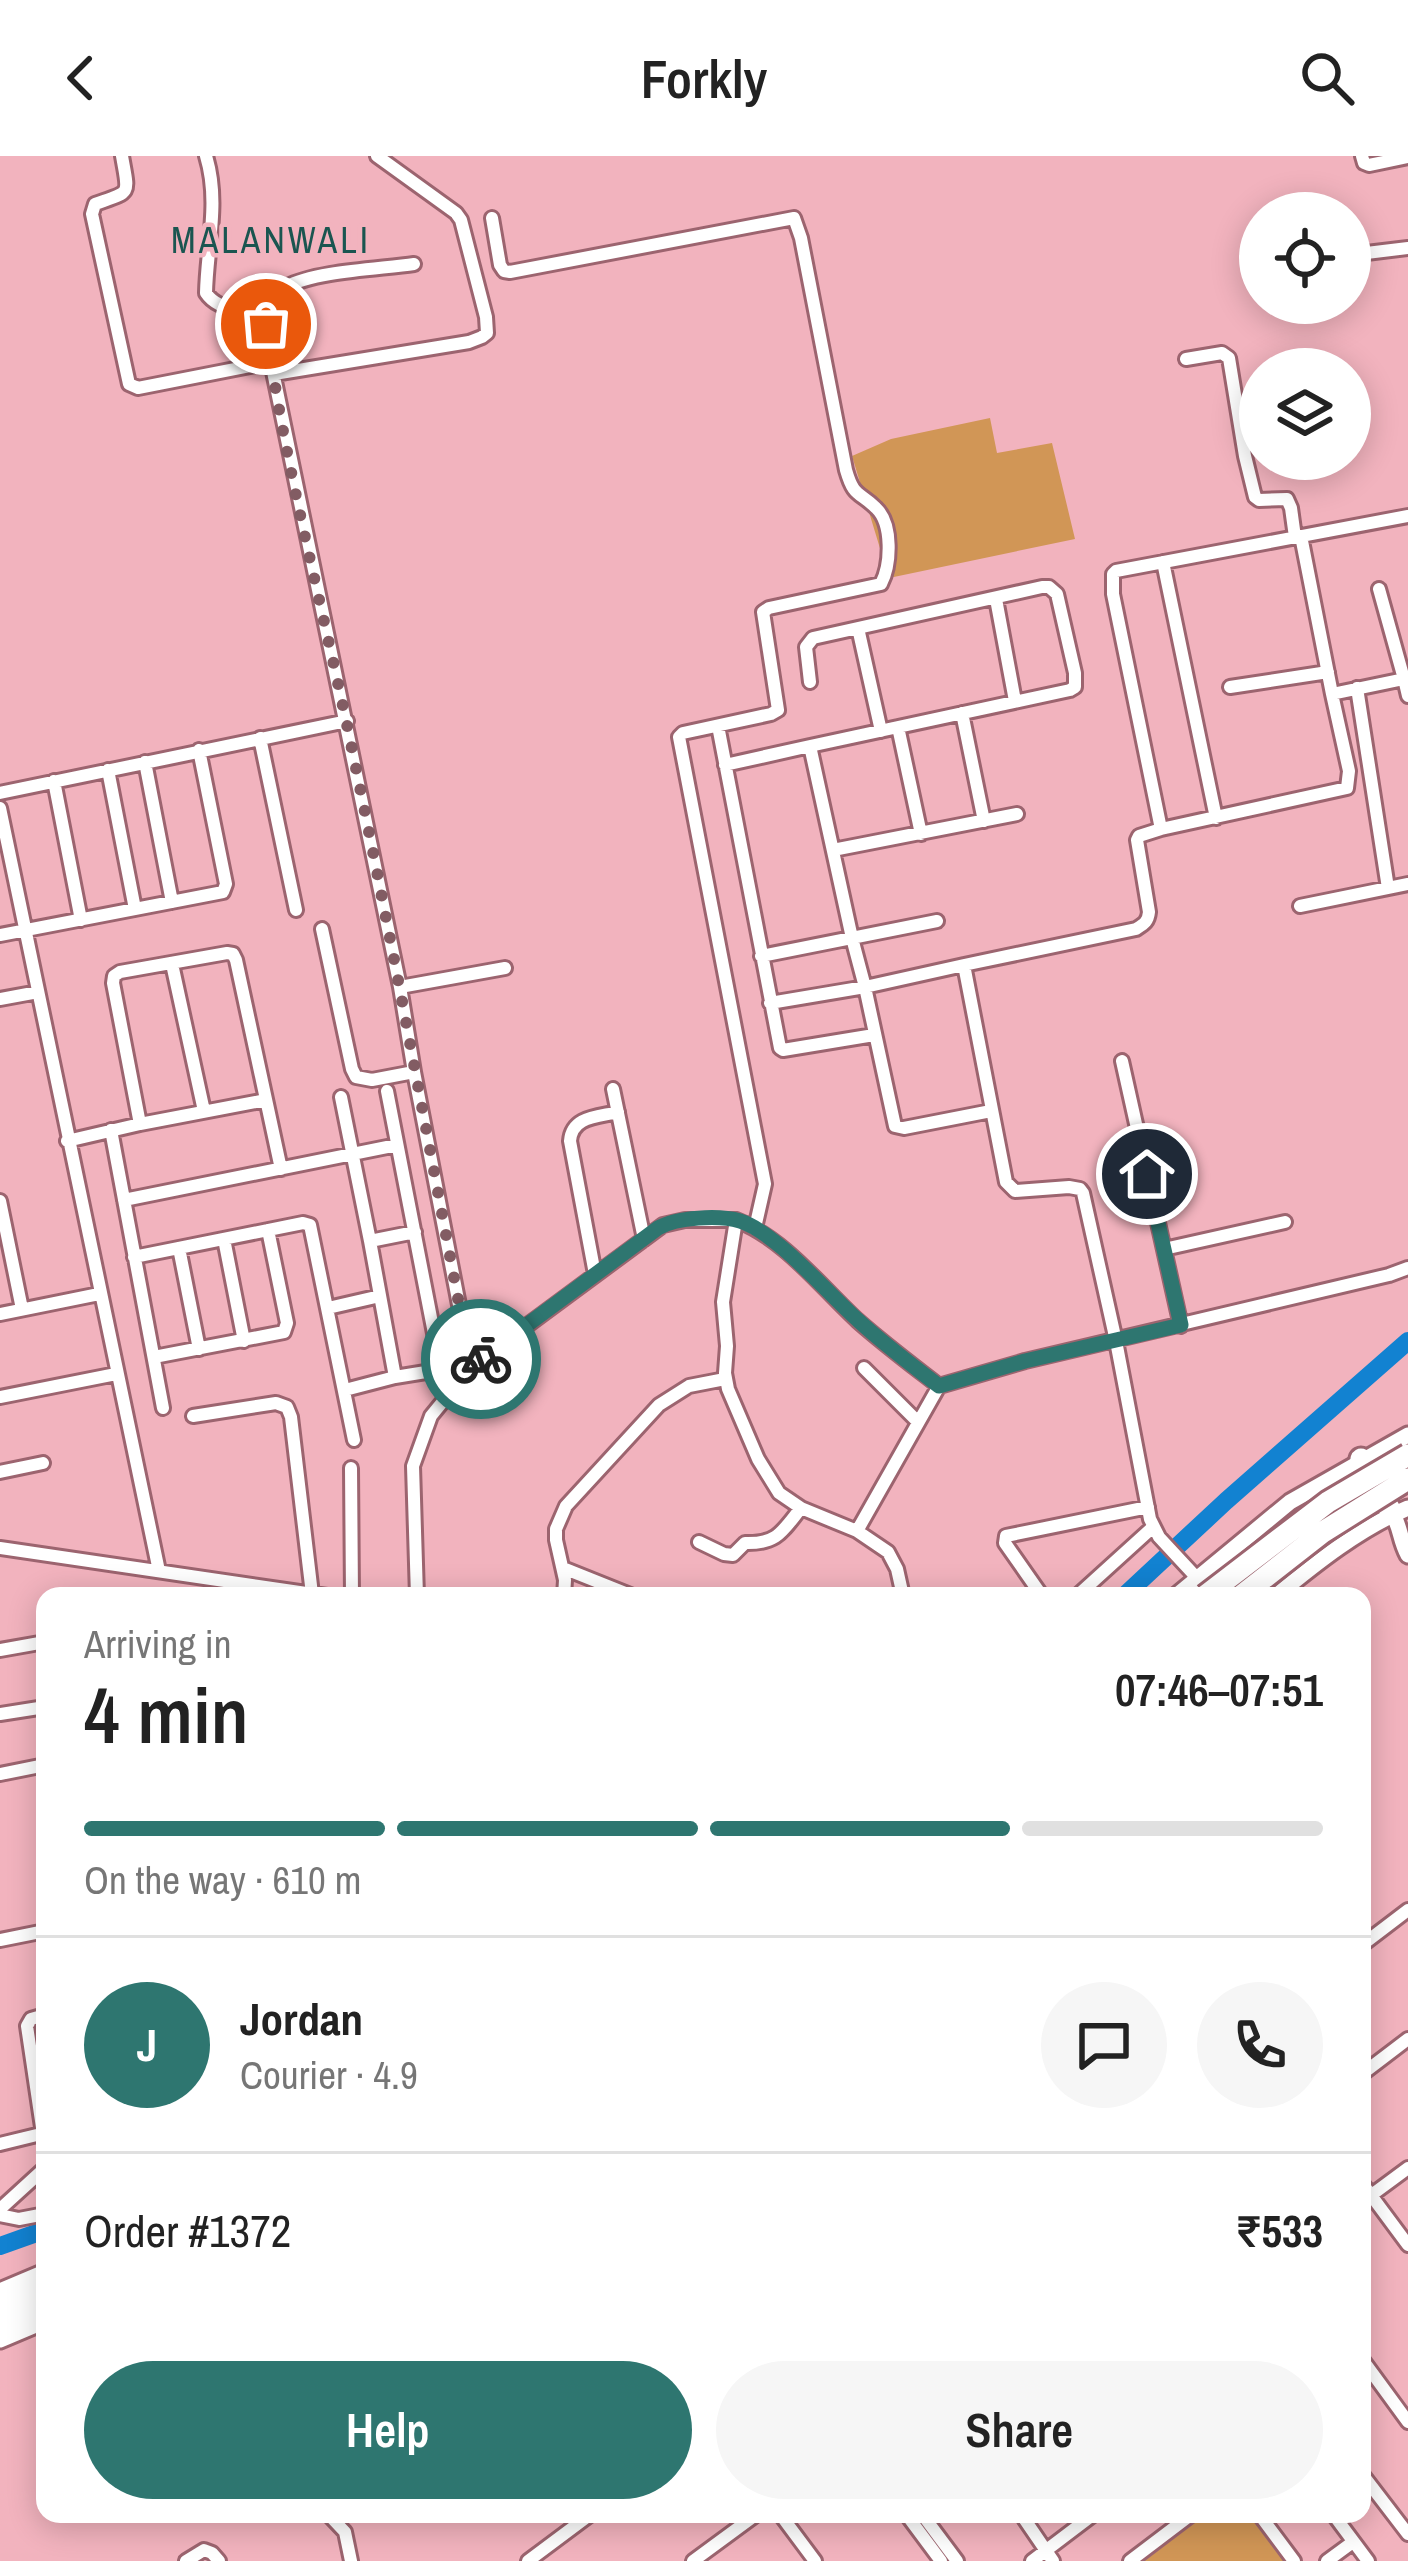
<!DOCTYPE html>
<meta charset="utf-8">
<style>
:root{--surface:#fff;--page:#f6f6f6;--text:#222;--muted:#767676;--line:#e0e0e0;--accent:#2e7670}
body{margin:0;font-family:"Archivo Narrow",sans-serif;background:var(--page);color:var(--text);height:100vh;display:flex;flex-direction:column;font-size:45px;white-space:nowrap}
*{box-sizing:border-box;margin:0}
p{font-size:39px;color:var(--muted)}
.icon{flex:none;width:66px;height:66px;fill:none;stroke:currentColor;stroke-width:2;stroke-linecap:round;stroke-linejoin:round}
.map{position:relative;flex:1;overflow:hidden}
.sheet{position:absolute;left:36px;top:1431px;width:1335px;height:936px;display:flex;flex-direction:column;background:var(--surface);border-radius:24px;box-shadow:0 6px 30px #0003}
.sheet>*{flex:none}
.tools{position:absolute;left:1239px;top:36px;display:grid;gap:24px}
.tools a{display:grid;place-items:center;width:132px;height:132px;border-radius:50%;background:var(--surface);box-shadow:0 6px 30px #0003;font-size:60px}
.pin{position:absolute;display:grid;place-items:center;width:102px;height:102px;color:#fff;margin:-51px;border:6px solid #fff;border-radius:50%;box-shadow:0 3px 12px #0007}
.courier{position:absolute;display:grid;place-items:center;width:120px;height:120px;margin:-60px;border:9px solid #2e7670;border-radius:50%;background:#fff;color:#222;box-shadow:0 3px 15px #0007}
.summary em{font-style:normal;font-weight:600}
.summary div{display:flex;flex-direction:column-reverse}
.summary{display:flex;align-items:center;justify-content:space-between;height:204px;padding:0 48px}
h1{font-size:78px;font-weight:600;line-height:90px}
.bar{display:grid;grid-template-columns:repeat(4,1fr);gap:18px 12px;align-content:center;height:144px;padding:0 48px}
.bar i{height:15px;border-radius:9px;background:var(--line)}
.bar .active{background:var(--accent)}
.bar p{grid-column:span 4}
.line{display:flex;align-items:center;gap:30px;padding:0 48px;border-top:3px solid var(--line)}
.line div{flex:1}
.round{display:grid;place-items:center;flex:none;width:126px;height:126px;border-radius:63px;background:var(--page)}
.action{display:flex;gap:24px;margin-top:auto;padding:24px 48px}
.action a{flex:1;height:138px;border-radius:72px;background:var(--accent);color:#fff;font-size:48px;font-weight:600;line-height:138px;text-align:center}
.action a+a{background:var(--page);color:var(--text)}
header{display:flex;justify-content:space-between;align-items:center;height:156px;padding:0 48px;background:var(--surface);font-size:54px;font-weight:600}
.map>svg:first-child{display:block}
.green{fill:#d19656}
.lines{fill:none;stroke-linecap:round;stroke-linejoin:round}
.river{stroke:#1282d1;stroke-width:18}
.minor-casing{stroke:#9c646f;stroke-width:18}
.tertiary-casing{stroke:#9c646f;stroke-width:21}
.trunk-casing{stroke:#9c646f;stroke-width:27}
.minor{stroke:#fff;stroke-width:12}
.tertiary{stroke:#fff;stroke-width:15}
.trunk{stroke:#fff;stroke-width:21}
.trunk-bridge-casing{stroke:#9c646f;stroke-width:27;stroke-linecap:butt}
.trunk-bridge{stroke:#fff;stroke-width:21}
.done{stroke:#825c63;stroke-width:12;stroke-dasharray:0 21.6}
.route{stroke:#2e7670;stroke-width:15}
.labels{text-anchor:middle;stroke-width:9;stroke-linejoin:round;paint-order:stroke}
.quarter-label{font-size:36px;letter-spacing:3px;fill:#1a5550;stroke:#f2b3be}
</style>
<header><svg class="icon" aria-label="back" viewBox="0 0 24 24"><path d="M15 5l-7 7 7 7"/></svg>Forkly<svg class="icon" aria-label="search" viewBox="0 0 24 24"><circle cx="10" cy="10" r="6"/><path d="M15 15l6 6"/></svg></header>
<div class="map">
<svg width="1408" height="2405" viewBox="0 0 1408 2405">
<rect width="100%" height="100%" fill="#f2b3be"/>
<path class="green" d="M990 262 997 297 1052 287 1075 383 889 422 852 300 891 283Z
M1206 2358H1250L1284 2405H1144Z"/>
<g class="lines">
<path class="river" d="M1124 1440 1226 1345 1408 1185
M0 2090 45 2074"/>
<g class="minor-casing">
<path id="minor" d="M122 0C129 40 132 35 95 48L92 58 129 228 138 232 271 206
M206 0C220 46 207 90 206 137 219 157 249 152 266 168
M1362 0 1364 7 1369 9 1408 1
M492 62 500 109 504 115 510 116 794 62 801 82 846 314C854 342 859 335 876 352 893 368 891 409 881 428L769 452 763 456 778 554 771 558 683 577 679 581 765 1028 755 1072
M1350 99 1408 92
M414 108C379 113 315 115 286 131L266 168 271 206 400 831 414 916 471 1211
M1186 203 1222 197 1229 202 1245 300 1255 341 1259 344 1287 343 1291 352 1295 381
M274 218 469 186 482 181 487 177 486 161 461 64 456 57 377 0
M1301 380 1332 538
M1163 406 1216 662
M1379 433 1404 523
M996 443 1015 545
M858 472 881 575
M810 526 806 491 813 482 1042 431H1049L1057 438 1075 517V531L1070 534 810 590 852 782 865 831 964 809 1006 1026 1015 1035 1069 1031 1080 1033 1083 1037 1116 1185 1150 1363 1159 1381 1197 1422
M1230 531 1328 516
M1357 532 1388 732
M962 557 984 665
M898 571 921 678
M719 575 780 892 783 894 874 879
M260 582 296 754
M145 606 172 746
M725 609 810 590
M108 614 135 753
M54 625 81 764
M0 637 347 565
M0 652 159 1415
M1161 673 1113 438V418L1116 415 1408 360
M833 694 1017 658
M1300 750 1408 728
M322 773 352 913 356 921 372 924 414 916
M0 779 223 736 226 728 199 594
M761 800 937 765
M172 808 204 955
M964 809 1136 773C1144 768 1148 766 1149 756L1137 684 1139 680 1161 673 1347 632 1349 615 1332 538 1404 523 1408 540
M400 831 505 812
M0 843 38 836
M770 847 865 831 895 970 904 972 991 955
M1122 905 1181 1170
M613 933 644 1083
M387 935 439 1203 437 1212 432 1215 395 1221
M341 941 370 1085
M266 944 140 968 113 827 114 820 120 816 227 797 233 798 236 804 281 1013
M111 974 163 1252
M67 985 140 968
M124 1044 397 989
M0 1045 22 1153
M224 1083 244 1185
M179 1092 199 1193
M1164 1093 1285 1066
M134 1101 303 1067 310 1069 354 1284
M595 1118 570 985C572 960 598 961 618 956
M328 1152 380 1140
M0 1158 99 1138
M154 1201 284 1176 287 1167 268 1074
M864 1212 918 1266
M345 1234 395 1221 370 1085 415 1076
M0 1241 116 1218
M193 1260 276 1247 287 1251 291 1261 312 1438
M351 1312 352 1440
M0 1316 43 1307
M857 1375 939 1230
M699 1386 724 1398 733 1399 745 1387C777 1388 782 1376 801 1352
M0 1392 327 1440
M563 1412 633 1440
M417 1440 413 1310 431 1260 471 1211 663 1069 685 1064H736
M564 1440 565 1424 556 1384V1373L566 1350 659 1249 689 1230 725 1223
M903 1440 897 1413 888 1396 857 1375 801 1352 779 1337 758 1303 728 1233 725 1217 727 1190 723 1146 736 1064C784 1082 821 1131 858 1165 884 1188 912 1209 939 1230L1025 1205 1389 1119 1408 1112
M1042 1440 1005 1387 1006 1380 1148 1351
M1077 1440 1153 1371
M0 1494 45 1486
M0 1558 45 1551
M0 1618 45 1609
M0 1784 45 1775
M1362 1789 1408 1754
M1362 1918 1408 1883
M43 1978 27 1870 31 1863 45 1859
M0 1988 45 1977
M1362 2027 1408 2089
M1362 2046 1408 2012
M0 2053 45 2012
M0 2059 19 2063 45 2058
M1362 2203 1408 2266
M1362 2318 1408 2378
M328 2358 345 2376 351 2405
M780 2358 815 2405
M906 2358 941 2405
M922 2358 957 2405
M1021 2358 1053 2405
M1259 2358 1294 2405
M1333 2358 1368 2405
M186 2405 204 2394 212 2397 219 2405
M528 2405 591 2358
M693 2405 757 2358
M1032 2405 1094 2358
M1130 2405 1192 2358
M1327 2405 1353 2386"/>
</g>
<g class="tertiary-casing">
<path id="tertiary" d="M1393 1359C1401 1372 1400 1385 1408 1399
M1176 1440 1290 1346 1408 1279
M1276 1440C1316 1407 1360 1372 1408 1352
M0 2135 45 2116
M0 2184 45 2165"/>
</g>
<g class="trunk-casing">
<path id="trunk" d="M1361 1303 1393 1359
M0 2153 45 2134
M0 2171 45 2152"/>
</g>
<use href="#minor" class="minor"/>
<use href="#tertiary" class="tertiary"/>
<use href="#trunk" class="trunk"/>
<g class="trunk-bridge-casing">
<path id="trunk-bridge" d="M1205 1440 1328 1346 1408 1299
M1241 1440 1323 1376 1408 1323"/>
</g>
<use href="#trunk-bridge" class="trunk-bridge"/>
</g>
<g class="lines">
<path class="done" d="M266 168C283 303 319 436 347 569 392 782 430 997 471 1211L481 1203"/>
<path class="route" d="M481 1203 658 1072C677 1061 719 1059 740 1065 776 1076 830 1140 860 1166 885 1189 912 1209 939 1230L1025 1205 1181 1169 1147 1018"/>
</g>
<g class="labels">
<g class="quarter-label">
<text x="271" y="97">MALANWALI</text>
</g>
</g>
</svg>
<div class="tools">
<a><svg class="icon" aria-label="locate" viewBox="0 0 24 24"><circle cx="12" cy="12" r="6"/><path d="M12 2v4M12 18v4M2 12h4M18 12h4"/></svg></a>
<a><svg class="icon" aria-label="layers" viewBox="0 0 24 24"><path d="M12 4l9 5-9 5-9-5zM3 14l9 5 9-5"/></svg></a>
</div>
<div class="pin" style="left:266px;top:168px;background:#ea580c"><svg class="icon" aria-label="bag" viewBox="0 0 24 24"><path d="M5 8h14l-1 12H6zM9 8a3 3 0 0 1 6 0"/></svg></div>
<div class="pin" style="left:1147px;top:1018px;background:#1f2937"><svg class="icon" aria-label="home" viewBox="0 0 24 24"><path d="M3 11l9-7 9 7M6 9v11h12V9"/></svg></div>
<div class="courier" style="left:481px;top:1203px"><svg class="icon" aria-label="bike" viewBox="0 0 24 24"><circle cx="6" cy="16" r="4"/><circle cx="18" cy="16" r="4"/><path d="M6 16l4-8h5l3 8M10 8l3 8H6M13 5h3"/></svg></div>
<section class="sheet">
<div class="summary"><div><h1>4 min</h1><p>Arriving in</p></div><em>07:46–07:51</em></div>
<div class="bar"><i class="active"></i><i class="active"></i><i class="active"></i><i></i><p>On the way · 610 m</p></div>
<div class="line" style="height:216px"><b class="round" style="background:var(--accent);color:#fff">J</b><div><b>Jordan</b><p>Courier · 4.9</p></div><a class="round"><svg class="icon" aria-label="chat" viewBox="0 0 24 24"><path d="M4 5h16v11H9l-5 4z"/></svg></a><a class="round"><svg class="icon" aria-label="phone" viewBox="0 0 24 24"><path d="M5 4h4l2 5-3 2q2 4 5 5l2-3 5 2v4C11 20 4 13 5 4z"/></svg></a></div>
<div class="line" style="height:156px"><div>Order #1372</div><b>₹533</b></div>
<div class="action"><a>Help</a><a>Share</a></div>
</section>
</div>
